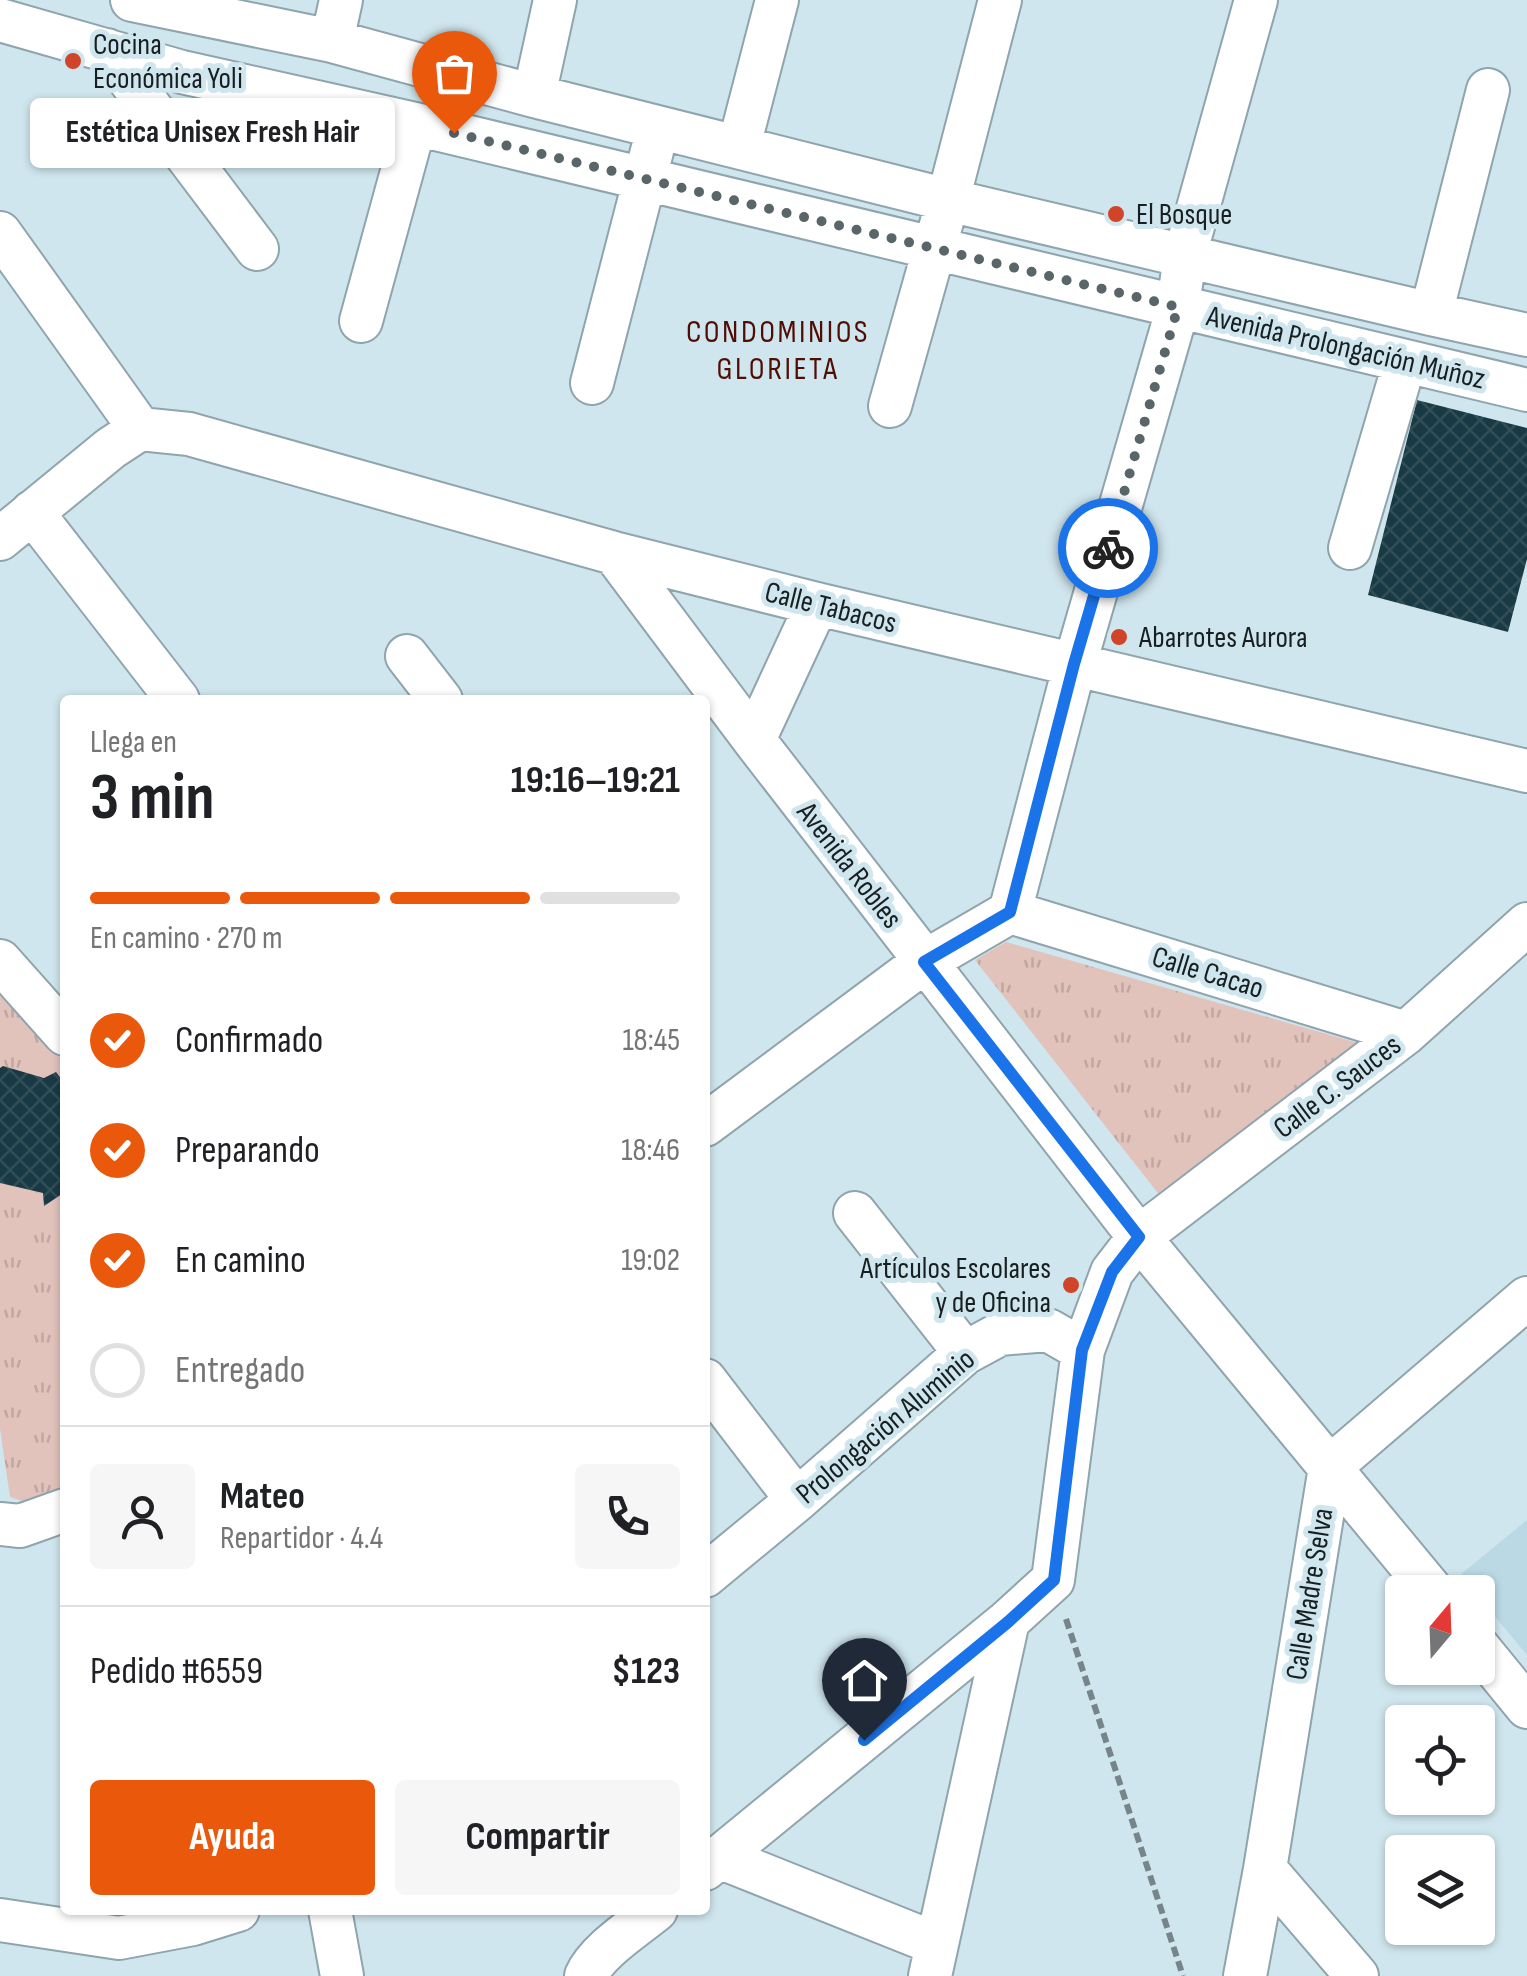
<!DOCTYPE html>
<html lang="es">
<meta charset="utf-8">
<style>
:root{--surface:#fff;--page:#f6f6f6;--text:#202124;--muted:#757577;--line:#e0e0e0;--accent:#ea580c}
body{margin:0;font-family:"Sofia Sans Condensed",sans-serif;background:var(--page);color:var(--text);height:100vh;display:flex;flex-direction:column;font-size:38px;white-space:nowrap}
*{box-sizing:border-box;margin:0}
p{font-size:32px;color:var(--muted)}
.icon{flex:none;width:55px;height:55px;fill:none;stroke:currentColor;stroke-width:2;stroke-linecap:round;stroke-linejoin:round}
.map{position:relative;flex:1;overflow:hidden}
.panel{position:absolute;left:60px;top:695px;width:650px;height:1220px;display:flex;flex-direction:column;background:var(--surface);border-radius:10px;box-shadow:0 2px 8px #0004}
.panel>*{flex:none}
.needle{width:65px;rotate:19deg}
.fabs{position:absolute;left:1385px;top:1575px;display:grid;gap:20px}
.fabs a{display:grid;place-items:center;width:110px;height:110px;border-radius:10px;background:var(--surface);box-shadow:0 2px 8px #0004;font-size:50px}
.pin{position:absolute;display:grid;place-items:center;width:85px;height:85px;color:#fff;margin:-102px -42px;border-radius:50% 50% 50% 0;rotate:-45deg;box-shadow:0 0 10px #0007}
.pin .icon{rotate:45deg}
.courier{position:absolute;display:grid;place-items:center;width:100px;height:100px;margin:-50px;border:8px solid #1a73e8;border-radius:50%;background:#fff;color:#222;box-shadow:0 2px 12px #0007}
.bubble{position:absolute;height:70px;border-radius:10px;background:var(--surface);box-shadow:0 2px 8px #0004;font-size:32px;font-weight:700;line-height:70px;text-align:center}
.head em{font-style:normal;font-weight:700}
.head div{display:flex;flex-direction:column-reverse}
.head{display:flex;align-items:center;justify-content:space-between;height:170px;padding:0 30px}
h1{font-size:65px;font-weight:700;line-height:75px}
.bar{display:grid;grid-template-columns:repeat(4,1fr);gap:15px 10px;align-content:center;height:120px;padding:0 30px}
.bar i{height:12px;border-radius:8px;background:var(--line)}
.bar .on{background:var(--accent)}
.bar p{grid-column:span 4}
.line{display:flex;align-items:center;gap:25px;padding:0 30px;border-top:2px solid var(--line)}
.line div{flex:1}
.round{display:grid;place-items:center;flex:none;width:105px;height:105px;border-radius:10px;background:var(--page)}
ol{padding:0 30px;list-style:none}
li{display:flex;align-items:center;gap:30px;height:110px}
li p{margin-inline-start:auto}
li .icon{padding:10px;border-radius:50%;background:var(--accent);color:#fff;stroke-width:4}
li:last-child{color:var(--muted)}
li i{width:55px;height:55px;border:5px solid var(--line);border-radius:50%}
.primary-button{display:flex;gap:20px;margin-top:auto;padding:20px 30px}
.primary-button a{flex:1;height:115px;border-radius:10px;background:var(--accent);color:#fff;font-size:40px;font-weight:700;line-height:115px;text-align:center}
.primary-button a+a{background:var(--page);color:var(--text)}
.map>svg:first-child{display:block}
.built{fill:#bbd9e4}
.park{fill:url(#park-tufts)}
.building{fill:url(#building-cross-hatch)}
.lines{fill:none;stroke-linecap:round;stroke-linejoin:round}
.minor-casing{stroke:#8fa4ac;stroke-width:46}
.path{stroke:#76858a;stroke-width:6;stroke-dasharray:10 5;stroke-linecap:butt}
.minor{stroke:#fff;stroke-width:42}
.done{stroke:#586569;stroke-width:10;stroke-dasharray:0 18}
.route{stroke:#1a73e8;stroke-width:12}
.poi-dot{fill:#d04529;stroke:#d0e6ee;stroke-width:4}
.labels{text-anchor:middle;stroke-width:10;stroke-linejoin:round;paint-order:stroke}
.poi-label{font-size:30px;fill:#171f21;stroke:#d0e6ee;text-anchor:start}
.street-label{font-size:30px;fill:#171f21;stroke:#d0e6ee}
.neighbourhood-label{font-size:32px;letter-spacing:2.5px;fill:#500d02;stroke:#d0e6ee}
</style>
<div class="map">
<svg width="1527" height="1976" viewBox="0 0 1527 1976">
<defs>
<pattern id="park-tufts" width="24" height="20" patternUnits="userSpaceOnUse" patternTransform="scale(2.5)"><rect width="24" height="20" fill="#e2c3bc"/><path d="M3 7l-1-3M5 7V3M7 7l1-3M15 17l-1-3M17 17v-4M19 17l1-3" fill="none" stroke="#c1a7a1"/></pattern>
<pattern id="building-cross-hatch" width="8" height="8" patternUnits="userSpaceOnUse" patternTransform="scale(2.5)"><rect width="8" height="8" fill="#193a45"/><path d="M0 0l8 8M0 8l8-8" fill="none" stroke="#314e57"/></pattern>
</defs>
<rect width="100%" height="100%" fill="#d0e6ee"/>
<path class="built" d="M1527 1520V1655L1478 1596V1592H1475L1460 1575Z"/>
<path class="park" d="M1006 942 1365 1045 1168 1206 975 960Z
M0 973 65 1054V1491L35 1505 10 1497 0 1429Z"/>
<path class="building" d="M1417 400 1527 428V559L1508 632 1368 595Z
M3 1066 44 1078 56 1072 65 1084V1192L44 1206 43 1193 0 1183V1068Z"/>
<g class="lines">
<g class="minor-casing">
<path id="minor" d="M132 0 332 41 534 96 948 200 1431 314 1527 335
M0 20 182 72 415 124 1527 390
M332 41 341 0
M107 50 257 249
M534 96 555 0
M739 146 777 0
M0 233 140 429
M1431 314 1488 90
M361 321 415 124
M592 383 652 151
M890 406 948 200 1000 0
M140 429 189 434 614 553 817 604 1527 771
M32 512 178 700
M0 539 111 448 140 429
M1350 548 1405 361
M614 553 754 740 1139 1237 1433 1592
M407 656 441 700
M754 740 817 604
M1010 912 1406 1033
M0 961 65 1034
M705 1125 924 962 1010 912 1075 664 1178 307 1185 255 1256 0
M855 1213 965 1353
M705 1380 797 1500
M0 1524 20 1526 65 1510
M705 1576 797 1500 965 1353 1000 1334 1048 1330 1083 1350
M1478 1647 1527 1707
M719 1857 937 1944
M705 1869 1008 1621 1053 1580 1083 1350 1112 1272 1139 1237 1406 1033 1527 924
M1265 1869 1357 1976
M330 1910 342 1976
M0 1920 119 1938 193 1924 238 1910
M586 1976C597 1951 634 1928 656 1910
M930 1976 1008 1621
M1245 1976 1265 1869 1330 1467 1527 1298"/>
</g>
<path class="path" d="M1066 1619 1183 1976"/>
<use href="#minor" class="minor"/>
</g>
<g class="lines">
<path class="done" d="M454 133 1178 307 1108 548"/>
<path class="route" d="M864 1740 1008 1622 1054 1580 1082 1350 1112 1272 1139 1237 924 962 1010 912 1074 664 1108 548"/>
</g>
<g class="poi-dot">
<circle cx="73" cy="61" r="10"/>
<circle cx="1116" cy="214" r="10"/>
<circle cx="1119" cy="637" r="10"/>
<circle cx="1071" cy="1285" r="10"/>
</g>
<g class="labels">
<g class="poi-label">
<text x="93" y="54">Cocina<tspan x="93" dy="34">Económica Yoli</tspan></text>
<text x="1136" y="224">El Bosque</text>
<text x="1139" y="647">Abarrotes Aurora</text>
<text x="1051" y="1278" text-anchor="end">Artículos Escolares<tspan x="1051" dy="34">y de Oficina</tspan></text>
</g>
<g class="street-label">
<text transform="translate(1346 347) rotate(13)" y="10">Avenida Prolongación Muñoz</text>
<text transform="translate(831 607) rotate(14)" y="10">Calle Tabacos</text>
<text transform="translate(850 865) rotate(52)" y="10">Avenida Robles</text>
<text transform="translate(1208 972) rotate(17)" y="10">Calle Cacao</text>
<text transform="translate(1337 1086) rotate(-37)" y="10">Calle C. Sauces</text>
<text transform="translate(885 1426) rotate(-40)" y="10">Prolongación Aluminio</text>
<text transform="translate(1309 1594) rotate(-81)" y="10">Calle Madre Selva</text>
</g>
<g class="neighbourhood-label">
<text x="778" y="342">CONDOMINIOS<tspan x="778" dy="37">GLORIETA</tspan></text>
</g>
</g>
</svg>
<div class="fabs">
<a><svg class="needle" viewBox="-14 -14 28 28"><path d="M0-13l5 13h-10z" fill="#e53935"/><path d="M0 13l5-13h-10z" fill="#757577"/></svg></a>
<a><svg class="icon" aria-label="locate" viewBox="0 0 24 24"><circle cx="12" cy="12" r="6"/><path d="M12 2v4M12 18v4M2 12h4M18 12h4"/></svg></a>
<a><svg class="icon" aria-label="layers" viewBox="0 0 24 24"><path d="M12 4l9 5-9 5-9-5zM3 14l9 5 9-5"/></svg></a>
</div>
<div class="pin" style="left:454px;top:133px;background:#ea580c"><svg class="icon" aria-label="bag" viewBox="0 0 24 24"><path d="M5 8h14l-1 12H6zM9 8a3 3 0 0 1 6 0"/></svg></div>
<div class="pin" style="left:864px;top:1740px;background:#1f2937"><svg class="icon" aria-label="home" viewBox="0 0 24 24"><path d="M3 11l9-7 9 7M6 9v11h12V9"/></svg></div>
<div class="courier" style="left:1108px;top:548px"><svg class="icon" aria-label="bike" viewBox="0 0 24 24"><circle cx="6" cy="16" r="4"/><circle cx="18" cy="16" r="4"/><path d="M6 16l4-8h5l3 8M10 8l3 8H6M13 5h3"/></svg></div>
<div class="bubble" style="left:30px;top:98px;width:365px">Estética Unisex Fresh Hair</div>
<section class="panel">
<div class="head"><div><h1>3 min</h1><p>Llega en</p></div><em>19:16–19:21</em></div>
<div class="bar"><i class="on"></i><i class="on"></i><i class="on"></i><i></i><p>En camino · 270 m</p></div>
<ol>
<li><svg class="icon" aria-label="check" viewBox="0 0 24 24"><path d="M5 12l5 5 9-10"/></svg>Confirmado<p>18:45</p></li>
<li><svg class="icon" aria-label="check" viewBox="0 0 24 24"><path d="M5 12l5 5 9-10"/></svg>Preparando<p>18:46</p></li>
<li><svg class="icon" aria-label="check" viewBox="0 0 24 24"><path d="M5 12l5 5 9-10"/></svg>En camino<p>19:02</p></li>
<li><i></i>Entregado</li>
</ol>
<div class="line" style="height:180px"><a class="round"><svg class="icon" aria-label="person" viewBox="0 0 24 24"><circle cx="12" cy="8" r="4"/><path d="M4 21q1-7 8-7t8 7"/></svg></a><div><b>Mateo</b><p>Repartidor · 4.4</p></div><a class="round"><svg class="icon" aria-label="phone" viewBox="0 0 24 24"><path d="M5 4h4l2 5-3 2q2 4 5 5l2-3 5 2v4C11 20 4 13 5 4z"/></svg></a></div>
<div class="line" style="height:130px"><div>Pedido #6559</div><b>$123</b></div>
<div class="primary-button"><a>Ayuda</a><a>Compartir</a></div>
</section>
</div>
